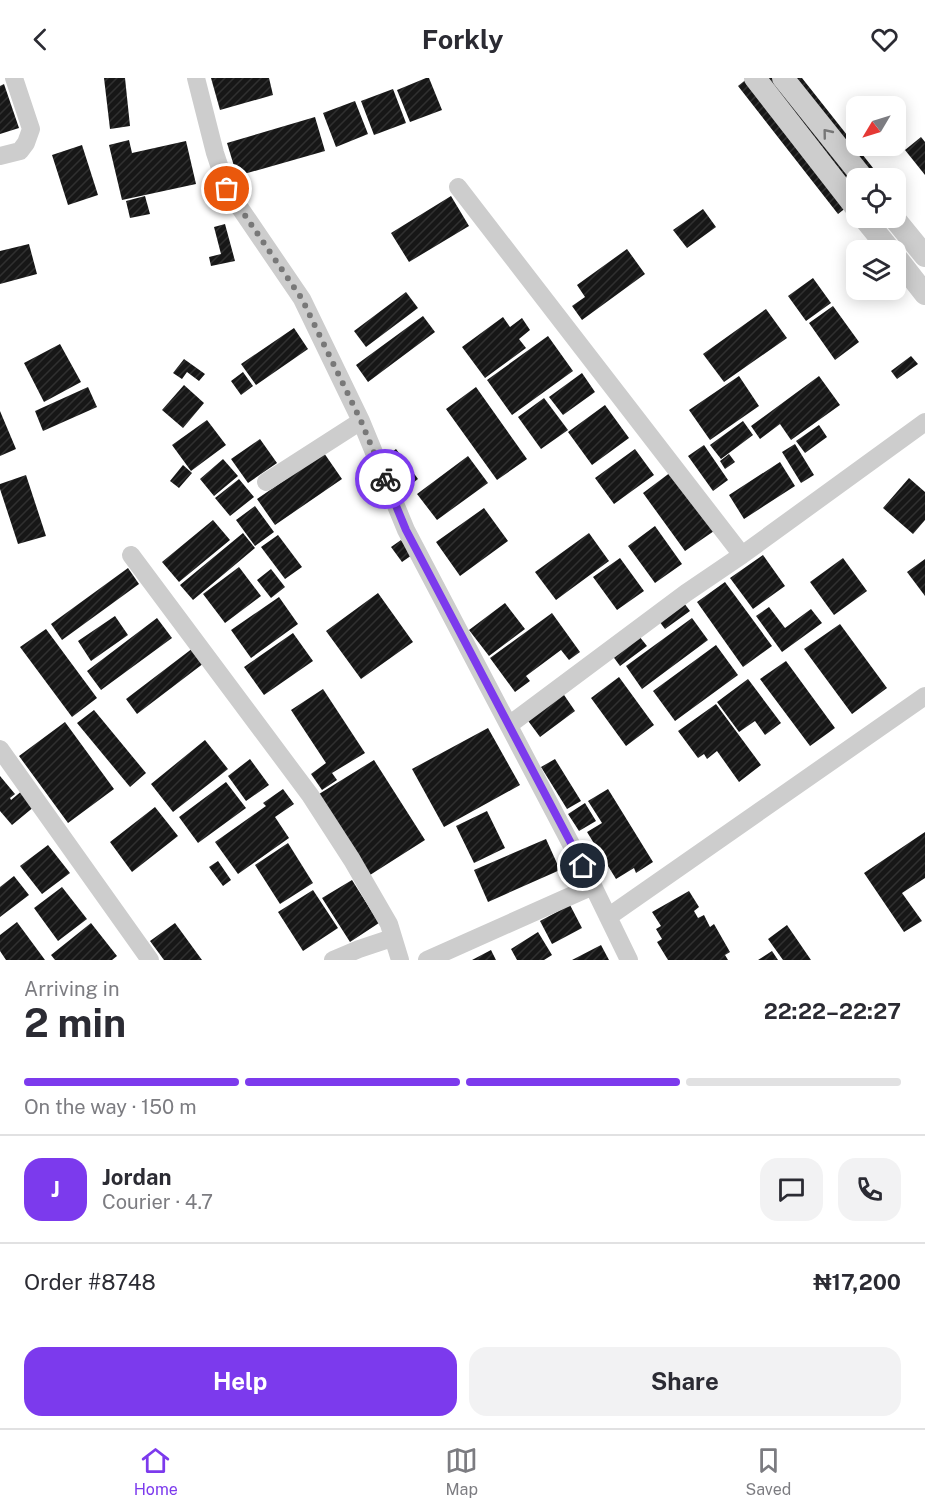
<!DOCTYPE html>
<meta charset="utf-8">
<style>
:root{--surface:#fff;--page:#f2f2f3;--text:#2b2b33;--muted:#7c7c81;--line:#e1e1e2;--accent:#7c3aed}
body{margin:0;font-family:"Public Sans",sans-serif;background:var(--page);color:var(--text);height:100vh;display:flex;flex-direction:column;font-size:22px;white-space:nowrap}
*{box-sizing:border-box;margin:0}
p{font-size:20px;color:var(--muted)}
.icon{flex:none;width:33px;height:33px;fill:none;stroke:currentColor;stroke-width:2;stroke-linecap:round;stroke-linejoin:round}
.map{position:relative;height:882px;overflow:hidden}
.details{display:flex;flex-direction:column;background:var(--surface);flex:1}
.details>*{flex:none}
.needle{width:39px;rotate:232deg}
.tools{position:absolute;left:846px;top:18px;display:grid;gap:12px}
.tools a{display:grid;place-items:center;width:60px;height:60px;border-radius:12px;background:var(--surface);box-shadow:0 3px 15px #0003;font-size:30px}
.pin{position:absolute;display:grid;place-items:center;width:51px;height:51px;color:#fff;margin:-26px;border:3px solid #fff;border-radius:50%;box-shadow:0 2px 6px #0007}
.courier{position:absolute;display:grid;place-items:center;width:60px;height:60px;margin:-30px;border:4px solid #7c3aed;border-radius:50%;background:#fff;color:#222;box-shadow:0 2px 8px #0007}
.overview em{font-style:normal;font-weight:700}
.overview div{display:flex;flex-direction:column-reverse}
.overview{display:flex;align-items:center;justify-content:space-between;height:102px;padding:0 24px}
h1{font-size:39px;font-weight:700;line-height:45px}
.bar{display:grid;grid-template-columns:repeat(4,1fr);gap:9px 6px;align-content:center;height:72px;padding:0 24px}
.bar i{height:8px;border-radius:4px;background:var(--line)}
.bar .on{background:var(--accent)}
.bar p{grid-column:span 4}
.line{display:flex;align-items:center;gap:15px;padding:0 24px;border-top:2px solid var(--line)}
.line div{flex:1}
.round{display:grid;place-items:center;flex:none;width:63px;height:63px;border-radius:18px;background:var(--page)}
.cta{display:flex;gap:12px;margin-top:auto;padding:12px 24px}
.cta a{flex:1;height:69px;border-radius:18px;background:var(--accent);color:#fff;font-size:24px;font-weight:700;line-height:69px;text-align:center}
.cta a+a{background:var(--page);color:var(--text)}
header{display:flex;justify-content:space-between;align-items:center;height:78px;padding:0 24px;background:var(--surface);font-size:27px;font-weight:700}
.tab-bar{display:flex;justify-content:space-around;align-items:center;height:84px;border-top:2px solid var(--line);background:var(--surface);font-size:16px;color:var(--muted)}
.tab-bar a{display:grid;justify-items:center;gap:3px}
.tab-bar .on{color:var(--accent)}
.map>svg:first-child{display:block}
.building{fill:url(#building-hatch)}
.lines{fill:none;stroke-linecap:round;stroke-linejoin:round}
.minor{stroke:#cdcdcd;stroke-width:18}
.tertiary{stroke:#cdcdcd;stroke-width:22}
.oneway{stroke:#777}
.done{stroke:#787878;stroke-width:6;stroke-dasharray:0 10.8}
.route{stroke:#7c3aed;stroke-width:8}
</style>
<header><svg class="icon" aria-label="back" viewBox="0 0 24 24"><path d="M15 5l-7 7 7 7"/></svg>Forkly<svg class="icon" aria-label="heart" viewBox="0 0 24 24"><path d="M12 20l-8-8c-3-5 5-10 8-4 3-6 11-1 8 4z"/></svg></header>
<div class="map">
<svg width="925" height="882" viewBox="0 0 925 882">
<defs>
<pattern id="building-hatch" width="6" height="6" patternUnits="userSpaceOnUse" patternTransform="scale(1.5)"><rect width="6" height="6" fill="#171717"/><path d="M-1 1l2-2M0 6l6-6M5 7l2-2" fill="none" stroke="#303030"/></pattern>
</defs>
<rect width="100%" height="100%" fill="#fff"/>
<path class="building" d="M104 0H125L130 48 110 51Z
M211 0H269L273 17 220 32Z
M426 0H429L442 32 410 44 397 12Z
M748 0H802L881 100H856V122L838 136 738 8Z
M4 6 19 50 0 56V8Z
M393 11 406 45 374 57 361 23Z
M355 23 368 56 336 69 323 35Z
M315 39 325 73 237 98 227 65Z
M921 59 925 64V97L905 72Z
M129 62 132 75 186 63 196 106 122 122 109 67Z
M82 67 98 117 68 127 52 77Z
M145 118 150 136 130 140 126 123Z
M451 118 469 148 409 184 391 155Z
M703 131 716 149 687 170 673 152Z
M225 146 235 183 211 188 209 179 221 176 214 149Z
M29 166 37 196 0 206V173Z
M627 171 645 196 582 242 572 228 585 219 577 207Z
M813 200 831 225 806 243 788 218Z
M406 214 418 230 366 269 354 253Z
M833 228 859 264 835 282 809 245Z
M766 231 787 260 724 304 703 276Z
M423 238 435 254 368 304 356 287Z
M503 239 510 249 522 240 530 252 519 261 526 270 485 300 462 269Z
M294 250 308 271 256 307 241 286Z
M548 258 573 293 512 337 487 302Z
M60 266 81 304 44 324 24 285Z
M911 278 918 286 897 301 891 293Z
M184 281 205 296 199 303 187 294 182 301 173 295Z
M243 294 253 308 241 317 231 303Z
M582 295 595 314 563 337 549 319Z
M739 298 759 328 710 362 689 332Z
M819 298 840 327 791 362 780 346 760 361 751 348Z
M184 307 204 325 183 350 162 332Z
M88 309 97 329 43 353 35 333Z
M476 309 527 381 497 402 446 331Z
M544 320 568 352 541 371 518 339Z
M605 327 629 360 592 387 568 354Z
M0 333 16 371 0 378Z
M207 342 226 367 191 393 172 367Z
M743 343 753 357 721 381 710 367Z
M819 347 827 359 805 375 796 363Z
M260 361 277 385 248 405 231 381Z
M795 366 814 397 801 405 782 374Z
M704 367 728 402 713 413 688 378Z
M396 371 418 401 404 412 382 381Z
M635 371 654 397 614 426 595 400Z
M324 375 342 401 275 447 257 421Z
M729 376 735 384 725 391 720 383Z
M468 378 488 405 437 442 417 416Z
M223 381 238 398 214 418 200 401Z
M780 384 795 408 744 441 729 417Z
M183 387 192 395 179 410 170 403Z
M671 394 714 453 685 473 643 415Z
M26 397 46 458 18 466 0 411V406Z
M909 400 925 414V442L913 456 883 430Z
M239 401 254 419 230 438 215 420Z
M255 428 274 454 255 468 236 442Z
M484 430 508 463 460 498 436 464Z
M213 442 230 462 179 504 162 484Z
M655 448 682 486 655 505 628 468Z
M243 455 255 470 193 522 180 507Z
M589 455 609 483 556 522 535 494Z
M278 457 302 489 285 501 261 469Z
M401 462 412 477 402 484 391 469Z
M763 477 785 508 753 531 730 500Z
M620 480 644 513 617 532 593 499Z
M843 480 867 513 834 537 810 504Z
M925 481V518L907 494Z
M239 489 261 518 225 545 203 516Z
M128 490 139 506 62 562 51 546Z
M271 491 285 509 271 520 257 502Z
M725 504 772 568 743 589 697 524Z
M378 515 413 564 361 601 326 553Z
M279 519 298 546 251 580 231 552Z
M681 521 690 533 665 551 656 539Z
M505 525 525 551 489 578 469 552Z
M769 529 785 550 811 531 822 545 782 574 756 538Z
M552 535 580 574 569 582 561 572 526 598 530 603 515 614 490 580Z
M115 538 128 557 91 583 78 563Z
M157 540 172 560 101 612 87 593Z
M692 540 708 562 642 611 626 588Z
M840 546 887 610 852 636 804 571Z
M46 551 97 620 72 639 20 569Z
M293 555 313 583 264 617 244 589Z
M639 558 647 568 620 588 612 577Z
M716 567 738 597 675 643 653 613Z
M193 570 204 585 137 636 126 621Z
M786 583 835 650 810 668 760 601Z
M619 599 654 647 626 668 591 620Z
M748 601 781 645 765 657 755 643 739 654 717 624Z
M323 611 365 675 332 695 337 702 322 712 311 696 326 685 291 632Z
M562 614 575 633 540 659 526 640Z
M716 626 761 687 739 704 717 673 707 681 704 676 698 680 678 653Z
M94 632 146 695 130 709 77 645Z
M65 644 114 711 68 745 19 678Z
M488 650 520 707 444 749 412 691Z
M205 662 228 691 173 734 151 706Z
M250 681 269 707 246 723 228 698Z
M555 681 581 723 567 731 541 689Z
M374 682 425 762 370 797 319 716Z
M0 698 15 716 10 720 11 722 23 712 35 728 12 747 0 733Z
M226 704 246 730 198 765 179 739Z
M283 711 294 726 275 739 289 760 238 796 215 764 266 728 263 725Z
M608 711 653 784 636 795 634 790 616 801 587 754 602 745 588 723Z
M585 725 596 743 579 753 568 736Z
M155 729 178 758 132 794 110 764Z
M487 733 505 770 474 785 456 748Z
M925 754V800L902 815 922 843 904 854 864 795Z
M546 761 560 792 488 824 474 792Z
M288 765 313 805 280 826 255 787Z
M48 767 70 795 42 816 20 788Z
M218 783 231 802 223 808 209 789Z
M14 798 29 817 0 839V809Z
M352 802 379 845 350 864 322 820Z
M62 809 87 841 58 863 34 830Z
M313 812 338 850 303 873 278 834Z
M689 813 699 829 694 833 698 840 704 837 710 849 714 846 730 874 725 877 728 882H668L657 864 662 861 656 851 661 848 652 834Z
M570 827 582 850 552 866 540 843Z
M17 844 45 882H6L0 873V857Z
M91 845 117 878 112 882H55L51 877Z
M175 845 202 882H164L150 863Z
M787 847 811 882H783L768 861Z
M538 854 552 877 544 882H517L511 871Z
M601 867 609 882H572Z
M491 872 496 882H472Z
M772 873 778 882H758Z"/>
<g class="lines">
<path class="minor" d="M196 0 215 75 227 111 302 221 361 343 406 452 593 808 629 882
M0 78 20 73 26 65 31 51 14 0
M458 109 742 477
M266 404 361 343
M131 477 310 717 352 782 389 846 400 882
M509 647 686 515 742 477 925 344
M0 671 150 882
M608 839 925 618
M333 882 359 871 392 860
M427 882 593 808"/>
<path class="tertiary" d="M755 0 856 130
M783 0 863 100
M864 140 890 172
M894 140 925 178
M896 179 925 216"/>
</g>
<defs><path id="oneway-chevron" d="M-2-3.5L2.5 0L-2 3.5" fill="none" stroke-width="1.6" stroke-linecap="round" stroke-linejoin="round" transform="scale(1.5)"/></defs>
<use class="oneway" href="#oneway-chevron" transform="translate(827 55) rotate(-129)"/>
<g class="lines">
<path class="done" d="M227 111 302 221 361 343 385 401"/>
<path class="route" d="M385 401 406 452 583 788"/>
</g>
</svg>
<div class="tools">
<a><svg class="needle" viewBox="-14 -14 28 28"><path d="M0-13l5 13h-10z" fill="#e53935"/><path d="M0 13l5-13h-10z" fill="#7c7c81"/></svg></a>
<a><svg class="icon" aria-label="locate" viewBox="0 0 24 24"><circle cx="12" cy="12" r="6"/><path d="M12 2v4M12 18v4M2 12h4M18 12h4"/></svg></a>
<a><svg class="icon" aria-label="layers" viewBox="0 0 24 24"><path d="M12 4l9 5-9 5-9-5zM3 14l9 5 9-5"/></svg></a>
</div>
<div class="pin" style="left:227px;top:111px;background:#ea580c"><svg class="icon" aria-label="bag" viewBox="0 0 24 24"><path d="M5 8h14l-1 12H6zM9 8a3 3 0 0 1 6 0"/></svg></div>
<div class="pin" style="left:583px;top:788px;background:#1f2937"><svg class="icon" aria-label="home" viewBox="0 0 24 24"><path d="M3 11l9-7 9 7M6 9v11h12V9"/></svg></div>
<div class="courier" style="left:385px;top:401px"><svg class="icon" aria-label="bike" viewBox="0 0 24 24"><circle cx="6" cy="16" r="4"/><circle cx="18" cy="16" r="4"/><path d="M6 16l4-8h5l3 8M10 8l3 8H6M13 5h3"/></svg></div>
</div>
<section class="details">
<div class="overview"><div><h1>2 min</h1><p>Arriving in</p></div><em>22:22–22:27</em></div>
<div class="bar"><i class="on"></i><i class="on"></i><i class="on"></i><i></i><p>On the way · 150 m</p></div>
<div class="line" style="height:108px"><b class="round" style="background:var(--accent);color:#fff">J</b><div><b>Jordan</b><p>Courier · 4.7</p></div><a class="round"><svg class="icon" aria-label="chat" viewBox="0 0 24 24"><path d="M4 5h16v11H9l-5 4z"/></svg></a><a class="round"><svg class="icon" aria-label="phone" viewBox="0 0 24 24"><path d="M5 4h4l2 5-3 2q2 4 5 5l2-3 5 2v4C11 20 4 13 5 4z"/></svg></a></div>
<div class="line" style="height:78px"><div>Order #8748</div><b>₦17,200</b></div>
<div class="cta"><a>Help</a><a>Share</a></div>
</section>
<nav class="tab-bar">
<a class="on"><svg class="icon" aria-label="home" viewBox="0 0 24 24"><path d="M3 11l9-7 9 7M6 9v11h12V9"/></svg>Home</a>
<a><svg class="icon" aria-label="map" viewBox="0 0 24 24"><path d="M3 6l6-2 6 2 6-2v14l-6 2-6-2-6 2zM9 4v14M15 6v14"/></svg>Map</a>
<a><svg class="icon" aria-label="saved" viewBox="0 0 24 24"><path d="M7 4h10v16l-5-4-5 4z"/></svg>Saved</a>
</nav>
